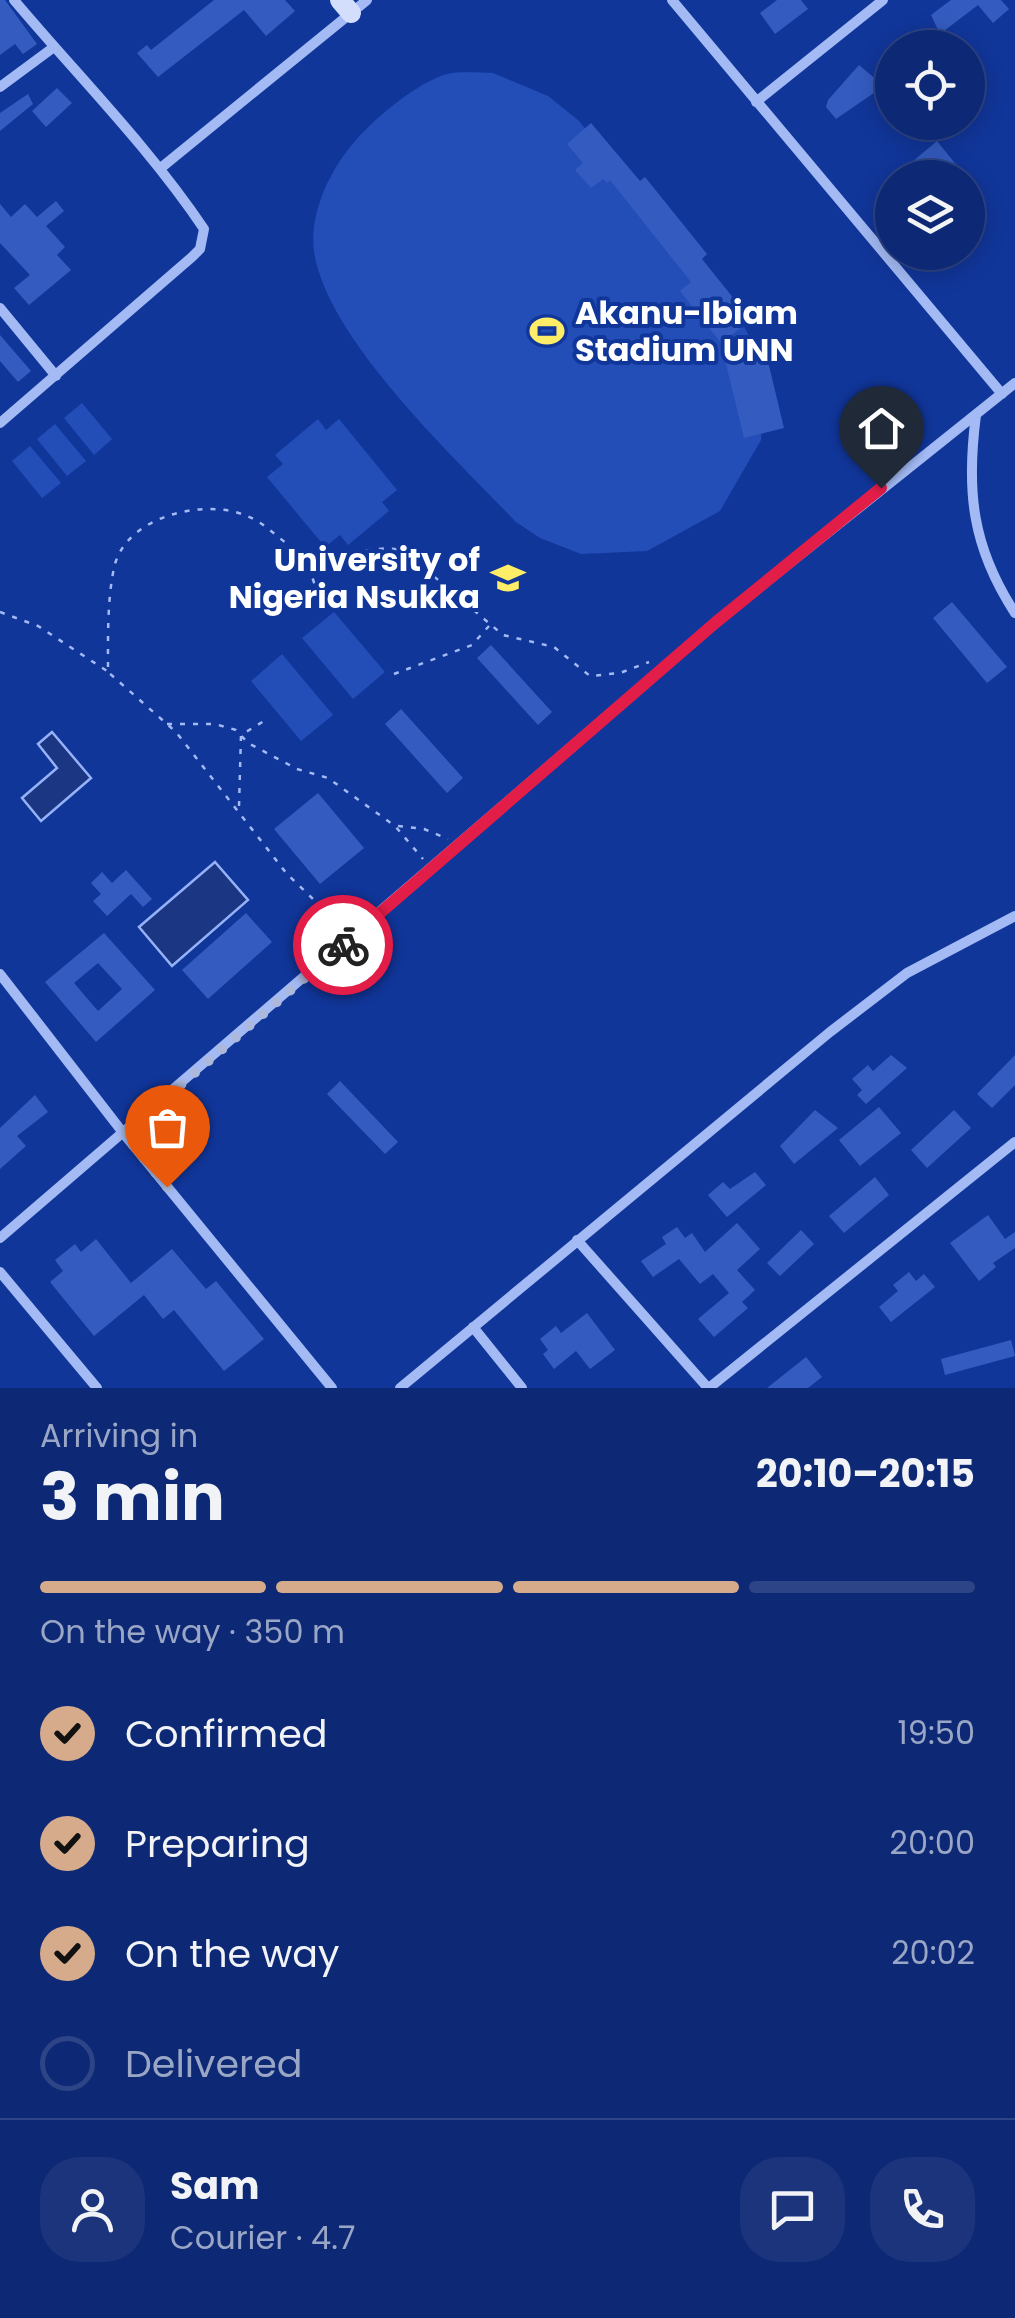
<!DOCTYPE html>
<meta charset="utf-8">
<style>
:root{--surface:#0d2874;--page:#1b347c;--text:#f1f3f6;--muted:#9aa6c5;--line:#2d4486;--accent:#d6ab8b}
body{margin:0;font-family:Poppins,sans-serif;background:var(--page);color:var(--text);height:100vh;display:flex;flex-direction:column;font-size:38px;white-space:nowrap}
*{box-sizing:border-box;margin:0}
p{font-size:32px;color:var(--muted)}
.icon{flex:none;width:55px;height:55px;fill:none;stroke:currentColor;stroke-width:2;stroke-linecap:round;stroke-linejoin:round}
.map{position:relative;height:1388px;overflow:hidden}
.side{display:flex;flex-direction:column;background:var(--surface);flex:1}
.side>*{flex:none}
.controls{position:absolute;left:875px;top:30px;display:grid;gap:20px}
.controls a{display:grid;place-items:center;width:110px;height:110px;border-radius:50%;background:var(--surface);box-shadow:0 5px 25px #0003,0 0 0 2px var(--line);font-size:50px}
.pin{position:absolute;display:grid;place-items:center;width:85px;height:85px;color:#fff;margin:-102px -42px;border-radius:50% 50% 50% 0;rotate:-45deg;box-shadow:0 0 10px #0007}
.pin .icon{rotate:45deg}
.courier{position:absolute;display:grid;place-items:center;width:100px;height:100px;margin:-50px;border:8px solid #e11d48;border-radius:50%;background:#fff;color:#222;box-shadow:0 2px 12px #0007}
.head em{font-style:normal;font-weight:700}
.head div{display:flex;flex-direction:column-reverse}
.head{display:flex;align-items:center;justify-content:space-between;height:170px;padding:0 40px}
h1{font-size:65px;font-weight:700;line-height:75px}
.bar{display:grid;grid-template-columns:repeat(4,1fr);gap:15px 10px;align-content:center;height:120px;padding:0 40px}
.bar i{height:12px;border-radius:8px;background:var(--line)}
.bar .on{background:var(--accent)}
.bar p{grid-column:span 4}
.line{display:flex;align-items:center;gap:25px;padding:0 40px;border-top:2px solid var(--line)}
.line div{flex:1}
.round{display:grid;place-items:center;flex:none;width:105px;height:105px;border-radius:40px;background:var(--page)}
ol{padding:0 40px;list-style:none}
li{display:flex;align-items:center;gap:30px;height:110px}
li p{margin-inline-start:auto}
li .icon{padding:10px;border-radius:50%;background:var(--accent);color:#111;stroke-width:4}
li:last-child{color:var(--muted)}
li i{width:55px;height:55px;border:5px solid var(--line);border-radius:50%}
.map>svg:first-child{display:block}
.green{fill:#234eb8}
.water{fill:#1b3683;stroke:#95b2f8;stroke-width:2.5}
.building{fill:#345cc0;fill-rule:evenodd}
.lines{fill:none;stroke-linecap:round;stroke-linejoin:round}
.path{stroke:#a3baf4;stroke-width:2.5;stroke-dasharray:5 8;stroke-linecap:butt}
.street{stroke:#a3baf4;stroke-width:10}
.secondary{stroke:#d3defd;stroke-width:20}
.done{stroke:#acb9dc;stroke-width:10;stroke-dasharray:0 18}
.route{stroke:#e11d48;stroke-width:12}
.labels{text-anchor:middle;stroke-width:8;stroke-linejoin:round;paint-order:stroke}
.poi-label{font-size:32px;font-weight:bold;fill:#fff;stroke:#11369a;text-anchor:start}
</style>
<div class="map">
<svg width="1015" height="1388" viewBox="0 0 1015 1388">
<rect width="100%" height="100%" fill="#11369a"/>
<path class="green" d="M493 73 548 96 578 120 735 309 764 365 761 440 720 511 647 551 581 554 540 538 516 522C455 458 326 338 314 251 309 212 331 168 356 140 375 118 418 82 447 74 461 71 479 73 493 73Z
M82 403 112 439 94 455 64 418Z
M318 419 326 430 339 419 397 490 382 502 389 511 348 545 340 535 325 547 267 477 283 464 275 455Z
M55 424 86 461 67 476 37 439Z
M30 446 61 483 42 498 12 461Z
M334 612 385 672 353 699 302 638Z
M282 654 333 715 301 741 251 681Z"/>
<path class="water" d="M52 732 91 778 41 821 22 798 57 768 38 744Z
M215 862 248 900 172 966 139 927Z"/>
<path class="building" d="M0 0H5L37 44 23 54 15 44 0 55Z
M214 0H285L295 11 266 36 244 10 158 77 137 53 147 45 151 50Z
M777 0H801L808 9 775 34 760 13Z
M951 0H1001L1009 9 993 23 978 5 940 34 931 15Z
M859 65 884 86 836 119 826 107 828 100Z
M57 88 72 103 46 127 32 111Z
M28 94 33 104 0 131V113Z
M591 123 640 181 645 177 707 254 702 259 751 320 721 343 680 291 691 282 610 180 607 183 603 179 591 188 575 170 583 163 567 144Z
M937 141 967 178H893Z
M56 201 64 211 46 226 65 247 57 255 71 270 29 305 14 288 30 275 0 243V204L11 217 25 204 37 217Z
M0 335 31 371 18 382 0 361Z
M764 345 784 428 744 438 724 356Z
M952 602 1007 667 987 683 933 618Z
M491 645 552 712 538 725 477 658Z
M401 709 463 778 447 793 385 724Z
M318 793 364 848 320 884 274 829Z
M126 870 152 899 143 907 131 894 107 916 93 901 101 894 91 883 102 872 112 883Z
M246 913 272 942 208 999 182 970Z
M104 933 155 990 96 1042 45 982ZM98 963 122 989 98 1011 74 983Z
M891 1055 907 1068 866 1104 857 1095 862 1090 852 1079 868 1065 873 1071Z
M1015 1055V1085L992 1108 977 1094Z
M340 1081 398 1142 385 1154 327 1094Z
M35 1095 48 1112 17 1136 26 1146 0 1169V1128Z
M879 1107 901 1133 860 1166 839 1140Z
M815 1110 838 1128 794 1164 780 1146Z
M954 1110 971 1128 927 1168 911 1150Z
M755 1172 766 1185 727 1217 708 1195 723 1182 730 1189Z
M875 1177 889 1195 844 1233 829 1216Z
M988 1215 1005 1239 1015 1232V1248L993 1263 996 1267 979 1281 950 1243Z
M737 1223 760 1249 737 1270 755 1290 742 1302 748 1308 714 1337 698 1319 729 1293 713 1274 700 1284 679 1259 653 1277 641 1261 666 1244 662 1237 677 1227 685 1238 692 1233 705 1252Z
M801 1230 814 1244 780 1276 767 1263Z
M96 1239 131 1283 172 1249 206 1289 216 1281 264 1339 224 1371 174 1310 163 1319 144 1295 94 1336 50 1282 63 1271 55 1260 75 1244 81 1252Z
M909 1272 916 1281 924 1274 935 1287 891 1322 879 1307 898 1291 893 1285Z
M587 1313 615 1350 590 1369 576 1351 554 1369 543 1354 548 1350 540 1339 556 1326 561 1333Z
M1011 1340 1015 1356 945 1375 941 1359Z
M806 1357 822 1377 808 1388H767Z"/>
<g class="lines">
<path class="path" d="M304 554 323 608
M0 612 38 626 107 671
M394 674 472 645 489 626
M167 724H215L236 730 248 743 297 769 328 778 395 826 423 859
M239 806 241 735 269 718
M398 826 424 829 448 839
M341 926 287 874 176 732 108 672C108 639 107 596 115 564 129 515 206 498 247 516 268 524 284 546 305 554 337 566 370 541 404 551L503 635 554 647 590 676 620 673 649 662"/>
<path class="street" d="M672 0 1002 394
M0 87 54 47
M756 102 883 0
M162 167 367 0
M0 308 56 376
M976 415C966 491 972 547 1015 613
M0 423 192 257 200 249 204 229C149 147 78 76 14 0
M0 974 124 1134 332 1388
M0 1238 715 623 1015 383
M577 1240 708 1388
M0 1272 97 1388
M473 1327 522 1388
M400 1388 830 1032 907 973 1015 916
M709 1388 1015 1142"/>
<path class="secondary" d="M340 0 351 13"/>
</g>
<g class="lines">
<path class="done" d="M167 1187 124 1134 343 945"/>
<path class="route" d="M343 945 715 623 881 488"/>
</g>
<defs>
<g id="stadium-bare" transform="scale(2.7)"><path d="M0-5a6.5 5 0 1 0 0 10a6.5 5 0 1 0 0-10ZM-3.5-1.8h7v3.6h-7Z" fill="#ffec67" stroke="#11369a" stroke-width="2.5" paint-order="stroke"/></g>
<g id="university-bare" transform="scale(2.7)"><path d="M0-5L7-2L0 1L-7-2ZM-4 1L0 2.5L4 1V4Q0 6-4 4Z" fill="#ffec67" stroke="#11369a" stroke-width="2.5" paint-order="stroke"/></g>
</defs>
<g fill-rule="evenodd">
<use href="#stadium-bare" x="547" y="331"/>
<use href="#university-bare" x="508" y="578"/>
</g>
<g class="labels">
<g class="poi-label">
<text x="575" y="324">Akanu-Ibiam<tspan x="575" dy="37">Stadium UNN</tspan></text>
<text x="480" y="571" text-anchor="end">University of<tspan x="480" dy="37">Nigeria Nsukka</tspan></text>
</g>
</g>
</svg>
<div class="controls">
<a><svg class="icon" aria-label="locate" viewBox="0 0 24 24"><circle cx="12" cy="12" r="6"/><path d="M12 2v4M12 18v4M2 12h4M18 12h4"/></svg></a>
<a><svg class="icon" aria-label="layers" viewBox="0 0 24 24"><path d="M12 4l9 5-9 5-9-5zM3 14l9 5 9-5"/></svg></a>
</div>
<div class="pin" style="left:167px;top:1187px;background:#ea580c"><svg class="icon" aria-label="bag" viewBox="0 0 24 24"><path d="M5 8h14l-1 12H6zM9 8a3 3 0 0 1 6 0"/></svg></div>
<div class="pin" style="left:881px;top:488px;background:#1f2937"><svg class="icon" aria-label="home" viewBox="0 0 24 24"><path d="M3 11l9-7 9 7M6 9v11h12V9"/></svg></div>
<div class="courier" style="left:343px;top:945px"><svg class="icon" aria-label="bike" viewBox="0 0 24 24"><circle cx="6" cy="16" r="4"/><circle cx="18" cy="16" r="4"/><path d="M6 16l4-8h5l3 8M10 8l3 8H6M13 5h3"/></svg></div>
</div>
<section class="side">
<div class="head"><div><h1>3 min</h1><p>Arriving in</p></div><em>20:10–20:15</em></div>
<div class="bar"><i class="on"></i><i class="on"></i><i class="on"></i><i></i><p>On the way · 350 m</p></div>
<ol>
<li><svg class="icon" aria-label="check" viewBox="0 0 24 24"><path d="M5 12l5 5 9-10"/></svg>Confirmed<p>19:50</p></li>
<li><svg class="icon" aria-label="check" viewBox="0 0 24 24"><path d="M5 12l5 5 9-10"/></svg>Preparing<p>20:00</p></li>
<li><svg class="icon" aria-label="check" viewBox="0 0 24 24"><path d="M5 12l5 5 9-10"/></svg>On the way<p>20:02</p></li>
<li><i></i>Delivered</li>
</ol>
<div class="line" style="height:180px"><a class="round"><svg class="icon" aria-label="person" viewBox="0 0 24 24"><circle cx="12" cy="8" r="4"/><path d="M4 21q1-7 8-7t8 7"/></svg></a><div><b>Sam</b><p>Courier · 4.7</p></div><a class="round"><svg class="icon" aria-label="chat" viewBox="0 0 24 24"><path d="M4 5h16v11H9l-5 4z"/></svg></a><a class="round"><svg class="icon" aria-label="phone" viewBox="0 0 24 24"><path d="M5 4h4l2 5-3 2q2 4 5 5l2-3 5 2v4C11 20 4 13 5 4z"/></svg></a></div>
</section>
